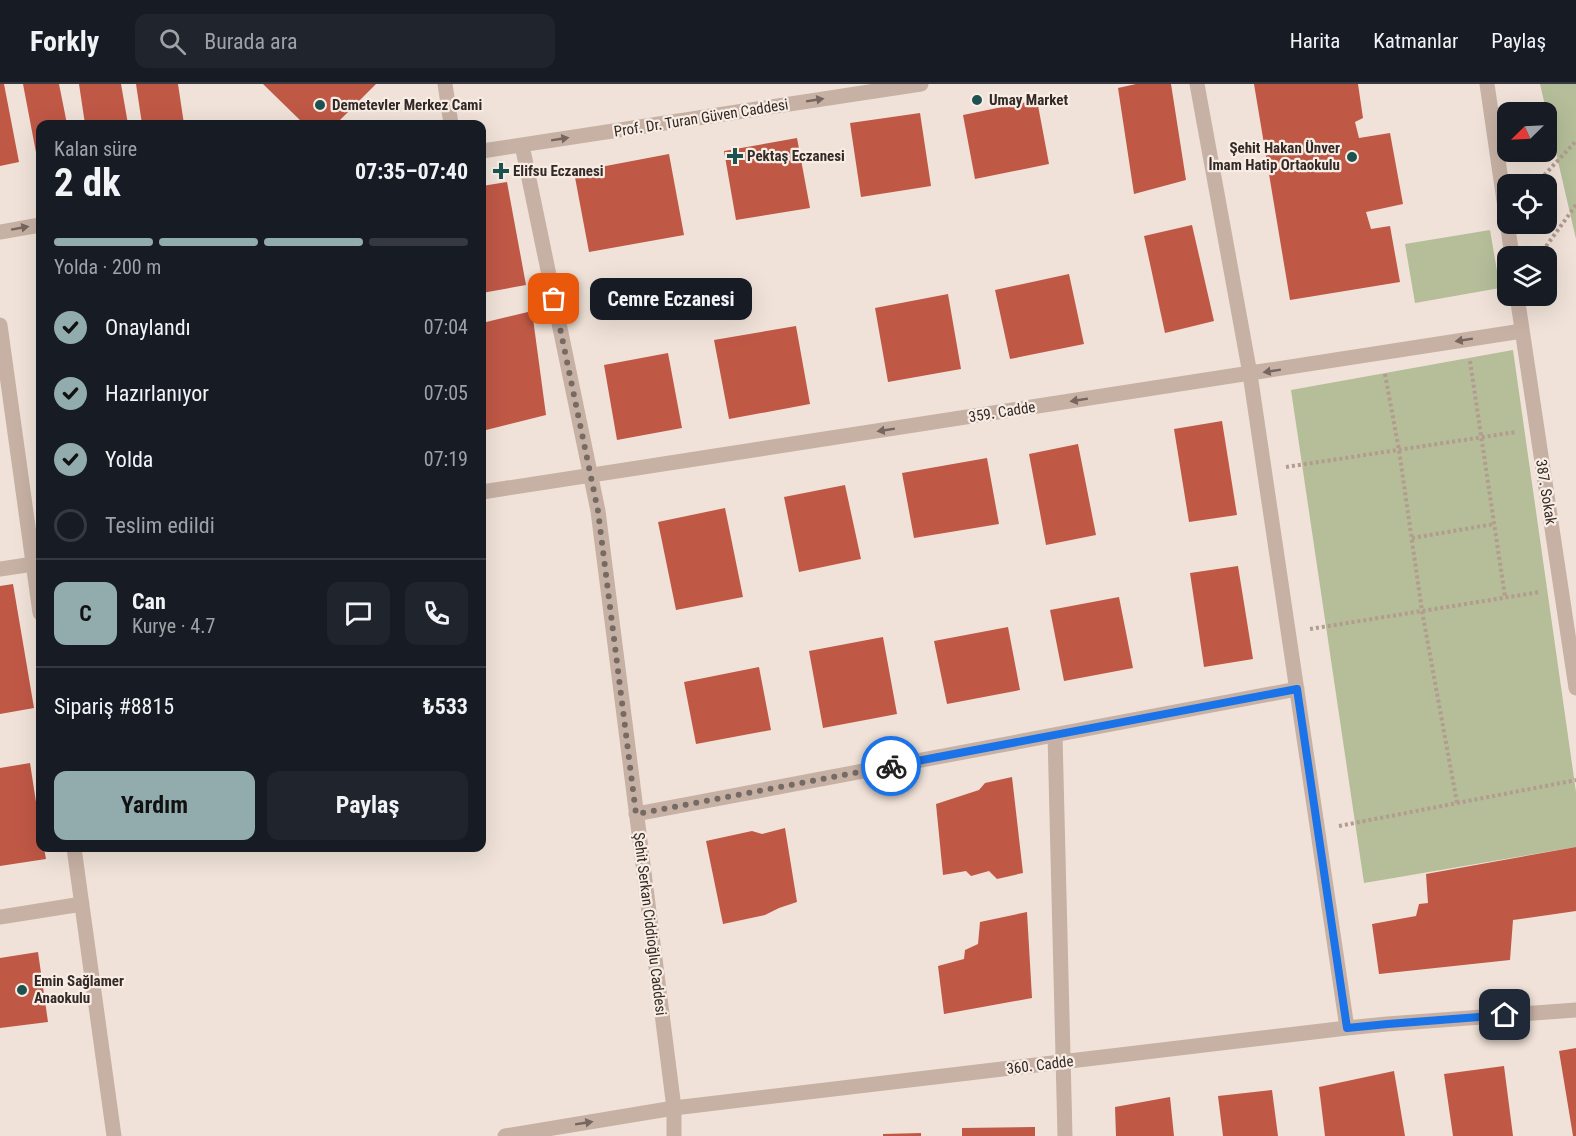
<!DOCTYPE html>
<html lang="tr">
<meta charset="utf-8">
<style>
:root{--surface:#171b24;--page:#20242c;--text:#f1f3f6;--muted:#9ea1a6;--line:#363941;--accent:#92abac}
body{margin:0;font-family:"Roboto Condensed",sans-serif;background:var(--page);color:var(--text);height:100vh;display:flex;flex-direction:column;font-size:22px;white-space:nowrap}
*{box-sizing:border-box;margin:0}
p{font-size:20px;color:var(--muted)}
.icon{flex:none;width:33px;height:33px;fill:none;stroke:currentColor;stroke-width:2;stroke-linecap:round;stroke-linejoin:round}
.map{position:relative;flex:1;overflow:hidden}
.panel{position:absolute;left:36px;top:36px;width:450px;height:732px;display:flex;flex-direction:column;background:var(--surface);border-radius:12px;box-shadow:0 6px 24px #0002}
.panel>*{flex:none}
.needle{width:39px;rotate:246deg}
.tools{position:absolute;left:1497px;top:18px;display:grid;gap:12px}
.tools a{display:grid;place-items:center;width:60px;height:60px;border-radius:12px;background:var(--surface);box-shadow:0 6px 24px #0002;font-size:30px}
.pin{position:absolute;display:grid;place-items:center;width:51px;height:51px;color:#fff;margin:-26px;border-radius:12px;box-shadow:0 3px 9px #0006}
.courier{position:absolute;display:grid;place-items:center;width:60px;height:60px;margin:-30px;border:4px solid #1a73e8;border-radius:50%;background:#fff;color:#222;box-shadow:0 2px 8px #0007}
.bubble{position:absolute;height:42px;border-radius:12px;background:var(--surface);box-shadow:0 6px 24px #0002;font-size:20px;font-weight:700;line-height:42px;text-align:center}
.summary em{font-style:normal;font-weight:700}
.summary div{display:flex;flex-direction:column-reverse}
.summary{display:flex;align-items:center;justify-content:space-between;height:102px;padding:0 18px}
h1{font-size:39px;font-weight:700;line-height:45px}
.bar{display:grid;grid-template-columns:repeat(4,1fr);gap:9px 6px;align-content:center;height:72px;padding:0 18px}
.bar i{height:8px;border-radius:4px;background:var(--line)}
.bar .active{background:var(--accent)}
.bar p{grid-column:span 4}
.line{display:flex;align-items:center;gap:15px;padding:0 18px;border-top:2px solid var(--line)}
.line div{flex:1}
.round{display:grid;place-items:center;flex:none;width:63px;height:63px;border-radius:12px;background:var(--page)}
ol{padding:0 18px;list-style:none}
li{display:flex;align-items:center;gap:18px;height:66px}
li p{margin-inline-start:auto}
li .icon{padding:6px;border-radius:50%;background:var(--accent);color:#111;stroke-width:4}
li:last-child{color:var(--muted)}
li i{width:33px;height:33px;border:3px solid var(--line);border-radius:50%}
.action{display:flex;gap:12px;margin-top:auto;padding:12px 18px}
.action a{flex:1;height:69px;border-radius:12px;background:var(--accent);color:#111;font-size:24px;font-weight:700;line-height:69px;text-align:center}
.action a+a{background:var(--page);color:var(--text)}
header{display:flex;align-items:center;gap:36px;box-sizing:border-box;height:84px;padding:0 30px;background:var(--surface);border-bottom:2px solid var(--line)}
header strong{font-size:28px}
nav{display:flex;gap:33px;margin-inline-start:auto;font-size:21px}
.search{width:420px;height:54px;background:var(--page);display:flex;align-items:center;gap:15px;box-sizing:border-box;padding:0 21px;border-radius:12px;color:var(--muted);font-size:22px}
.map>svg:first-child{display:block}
.green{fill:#b5be99}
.building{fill:#c05846}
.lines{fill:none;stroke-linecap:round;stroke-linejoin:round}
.path{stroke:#b39b90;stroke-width:4;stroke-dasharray:3 3;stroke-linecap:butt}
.minor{stroke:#c7b1a5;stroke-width:15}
.oneway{fill:#76665f}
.done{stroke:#756a64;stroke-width:6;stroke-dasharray:0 10.8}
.route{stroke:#1a73e8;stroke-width:8}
.poi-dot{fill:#1e5251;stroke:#f8ede4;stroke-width:2}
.labels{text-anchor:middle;stroke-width:4.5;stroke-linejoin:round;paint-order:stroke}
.poi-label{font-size:15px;font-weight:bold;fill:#332926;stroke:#f8ede4;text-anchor:start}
.street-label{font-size:15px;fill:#332926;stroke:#f8ede4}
</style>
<header>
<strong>Forkly</strong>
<div class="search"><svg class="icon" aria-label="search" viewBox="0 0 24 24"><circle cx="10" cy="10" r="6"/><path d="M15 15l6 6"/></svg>Burada ara</div>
<nav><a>Harita</a><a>Katmanlar</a><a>Paylaş</a></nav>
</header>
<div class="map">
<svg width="1576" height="1052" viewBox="0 0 1576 1052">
<rect width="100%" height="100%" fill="#f0e2d8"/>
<path class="green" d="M1540 0H1576V155Z
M1490 146 1500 204 1415 219 1405 160Z
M1513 266 1576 708V763L1364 799 1291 306Z"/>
<path class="building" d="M0 0H4L19 78 0 82Z
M23 0H59L67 40H40V78L38 79Z
M79 0H121L128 40H85Z
M136 0H178L184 40H142Z
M263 0H376L336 40H304Z
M1136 0H1171L1186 96 1134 110 1118 4Z
M1254 0H1358L1363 34 1355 38 1359 54 1390 49 1403 120 1366 128 1371 145 1390 142 1400 198 1290 216Z
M1037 16 1049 80 975 95 963 31Z
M920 29 931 102 861 113 850 39Z
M797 54 810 124 736 136 724 67Z
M669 70 684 151 589 168 574 88Z
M507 98 526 201 482 209V102Z
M1192 141 1214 237 1165 249 1144 152Z
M1069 190 1084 260 1010 275 995 206Z
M948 210 961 285 888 298 875 224Z
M532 227 546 331 482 347V239Z
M796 242 810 320 729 335 714 256Z
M668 269 682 344 617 356 604 281Z
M1222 337 1237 431 1189 438 1174 345Z
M1078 360 1096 451 1046 461 1029 370Z
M987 374 999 440 914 454 902 389Z
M845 401 861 475 799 488 784 413Z
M725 424 743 513 676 526 658 438Z
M1238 482 1253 575 1204 583 1190 489Z
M13 500 34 624 0 630V502Z
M1119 513 1133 584 1064 597 1050 526Z
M1008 543 1020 606 947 620 934 557Z
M883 553 897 630 823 644 809 567Z
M759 583 771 646 696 660 684 598Z
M30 679 40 744V764H44L46 775 0 782V684Z
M1012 693 1023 789 997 795 989 787 971 792 966 787 943 791 936 720 979 706 985 699Z
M785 744 797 818 779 824 765 831 723 840 706 757 752 747 762 750Z
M1576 763V827L1513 836 1510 876 1379 890 1372 840 1416 832 1419 820 1428 819 1426 790Z
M1027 828 1032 914 944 930 938 882 964 875 965 866 978 860 980 838Z
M38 868 48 938 0 944V874Z
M1576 964V1052H1573L1559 967Z
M1504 982 1513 1052H1453L1444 990Z
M1394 987 1405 1052H1325L1319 1003Z
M1272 1006 1278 1052H1223L1218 1012Z
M1170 1013 1174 1052H1116L1115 1023Z
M1035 1043V1052H962V1044Z
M921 1049V1052H883V1050Z"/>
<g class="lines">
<path class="path" d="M1536 100 1576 57
M1539 172 1576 121
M1470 277 1505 513
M1385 290 1399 366 1422 527 1457 719
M1286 383 1516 348
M1412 454 1494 440
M1310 545 1540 508
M1339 742 1576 696"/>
<path class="minor" d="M445 0 451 40
M1197 0 1250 290 1347 944
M1487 0 1512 172
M522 61 598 427 674 1024V1052
M482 67 921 0
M0 148 40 141
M1517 212 1576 604
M0 241 40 529
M482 408 1522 247
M0 485 40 479
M1055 651 1065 1052
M636 730 1297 605
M74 764 114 1052
M0 833 82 820
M505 1052 674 1024 1347 944 1387 940 1576 926"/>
</g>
<defs><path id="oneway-solid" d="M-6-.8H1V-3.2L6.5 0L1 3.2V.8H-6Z" transform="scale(1.5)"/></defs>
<g class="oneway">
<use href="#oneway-solid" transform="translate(815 16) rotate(-9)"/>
<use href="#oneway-solid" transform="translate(560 55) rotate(-9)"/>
<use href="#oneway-solid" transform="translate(20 144) rotate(-10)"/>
<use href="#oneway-solid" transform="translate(1464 256) rotate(171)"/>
<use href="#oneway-solid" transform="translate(1272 287) rotate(171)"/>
<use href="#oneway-solid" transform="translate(1079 316) rotate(171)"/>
<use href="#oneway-solid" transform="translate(886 346) rotate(171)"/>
<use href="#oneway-solid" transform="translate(584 1039) rotate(-9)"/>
</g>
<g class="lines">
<path class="done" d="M554 215 598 427 636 730 891 682"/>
<path class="route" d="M891 682 1297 605 1347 944 1388 940 1505 931"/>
</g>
<g class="poi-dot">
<circle cx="977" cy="16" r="6"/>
<circle cx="320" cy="21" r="6"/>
<path d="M732 63h6v6h6v6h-6v6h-6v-6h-6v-6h6z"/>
<circle cx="1352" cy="73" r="6"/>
<path d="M498 78h6v6h6v6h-6v6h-6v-6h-6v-6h6z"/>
<circle cx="22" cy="906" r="6"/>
</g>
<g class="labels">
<g class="poi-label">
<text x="989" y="21">Umay Market</text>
<text x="332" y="26">Demetevler Merkez Cami</text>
<text x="1340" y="69" text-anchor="end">Şehit Hakan Ünver<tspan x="1340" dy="17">İmam Hatip Ortaokulu</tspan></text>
<text x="747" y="77">Pektaş Eczanesi</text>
<text x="513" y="92">Elifsu Eczanesi</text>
<text x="34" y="902">Emin Sağlamer<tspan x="34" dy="17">Anaokulu</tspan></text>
</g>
<g class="street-label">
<text transform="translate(701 34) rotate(-9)" y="5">Prof. Dr. Turan Güven Caddesi</text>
<text transform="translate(1002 328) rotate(-9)" y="5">359. Cadde</text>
<text transform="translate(1546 408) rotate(81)" y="5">387. Sokak</text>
<text transform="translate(650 840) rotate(83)" y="5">Şehit Serkan Ciddioğlu Caddesi</text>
<text transform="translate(1040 981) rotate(-7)" y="5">360. Cadde</text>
</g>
</g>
</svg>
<div class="tools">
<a><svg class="needle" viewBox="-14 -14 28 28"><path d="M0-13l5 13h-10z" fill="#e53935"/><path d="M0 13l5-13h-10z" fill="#9ea1a6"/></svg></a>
<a><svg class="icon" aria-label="locate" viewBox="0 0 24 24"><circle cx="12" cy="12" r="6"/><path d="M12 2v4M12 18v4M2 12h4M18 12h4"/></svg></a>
<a><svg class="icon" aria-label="layers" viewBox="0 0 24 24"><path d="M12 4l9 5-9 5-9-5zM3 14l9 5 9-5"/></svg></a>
</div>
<div class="pin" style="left:554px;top:215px;background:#ea580c"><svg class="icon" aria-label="bag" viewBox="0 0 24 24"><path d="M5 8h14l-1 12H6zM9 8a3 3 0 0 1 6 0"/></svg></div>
<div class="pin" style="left:1505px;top:931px;background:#1f2937"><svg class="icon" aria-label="home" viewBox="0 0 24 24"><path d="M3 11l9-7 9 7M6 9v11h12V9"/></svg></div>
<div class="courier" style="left:891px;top:682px"><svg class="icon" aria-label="bike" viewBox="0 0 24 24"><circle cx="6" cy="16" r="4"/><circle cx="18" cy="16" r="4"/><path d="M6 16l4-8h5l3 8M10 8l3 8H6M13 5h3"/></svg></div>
<div class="bubble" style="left:590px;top:194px;width:162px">Cemre Eczanesi</div>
<section class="panel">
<div class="summary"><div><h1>2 dk</h1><p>Kalan süre</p></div><em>07:35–07:40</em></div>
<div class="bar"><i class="active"></i><i class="active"></i><i class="active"></i><i></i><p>Yolda · 200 m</p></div>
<ol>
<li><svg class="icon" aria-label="check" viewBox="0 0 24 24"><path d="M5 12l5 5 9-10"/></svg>Onaylandı<p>07:04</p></li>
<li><svg class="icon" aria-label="check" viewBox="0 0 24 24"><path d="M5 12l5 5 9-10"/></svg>Hazırlanıyor<p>07:05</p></li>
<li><svg class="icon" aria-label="check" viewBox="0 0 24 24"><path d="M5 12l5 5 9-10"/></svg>Yolda<p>07:19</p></li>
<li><i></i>Teslim edildi</li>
</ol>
<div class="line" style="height:108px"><b class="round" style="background:var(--accent);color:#111">C</b><div><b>Can</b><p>Kurye · 4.7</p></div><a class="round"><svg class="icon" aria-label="chat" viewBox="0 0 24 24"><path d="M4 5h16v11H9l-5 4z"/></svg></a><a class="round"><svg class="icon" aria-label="phone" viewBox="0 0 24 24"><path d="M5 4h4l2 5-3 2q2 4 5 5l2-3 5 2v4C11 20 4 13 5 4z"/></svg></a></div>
<div class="line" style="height:78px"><div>Sipariş #8815</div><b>₺533</b></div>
<div class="action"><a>Yardım</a><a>Paylaş</a></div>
</section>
</div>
